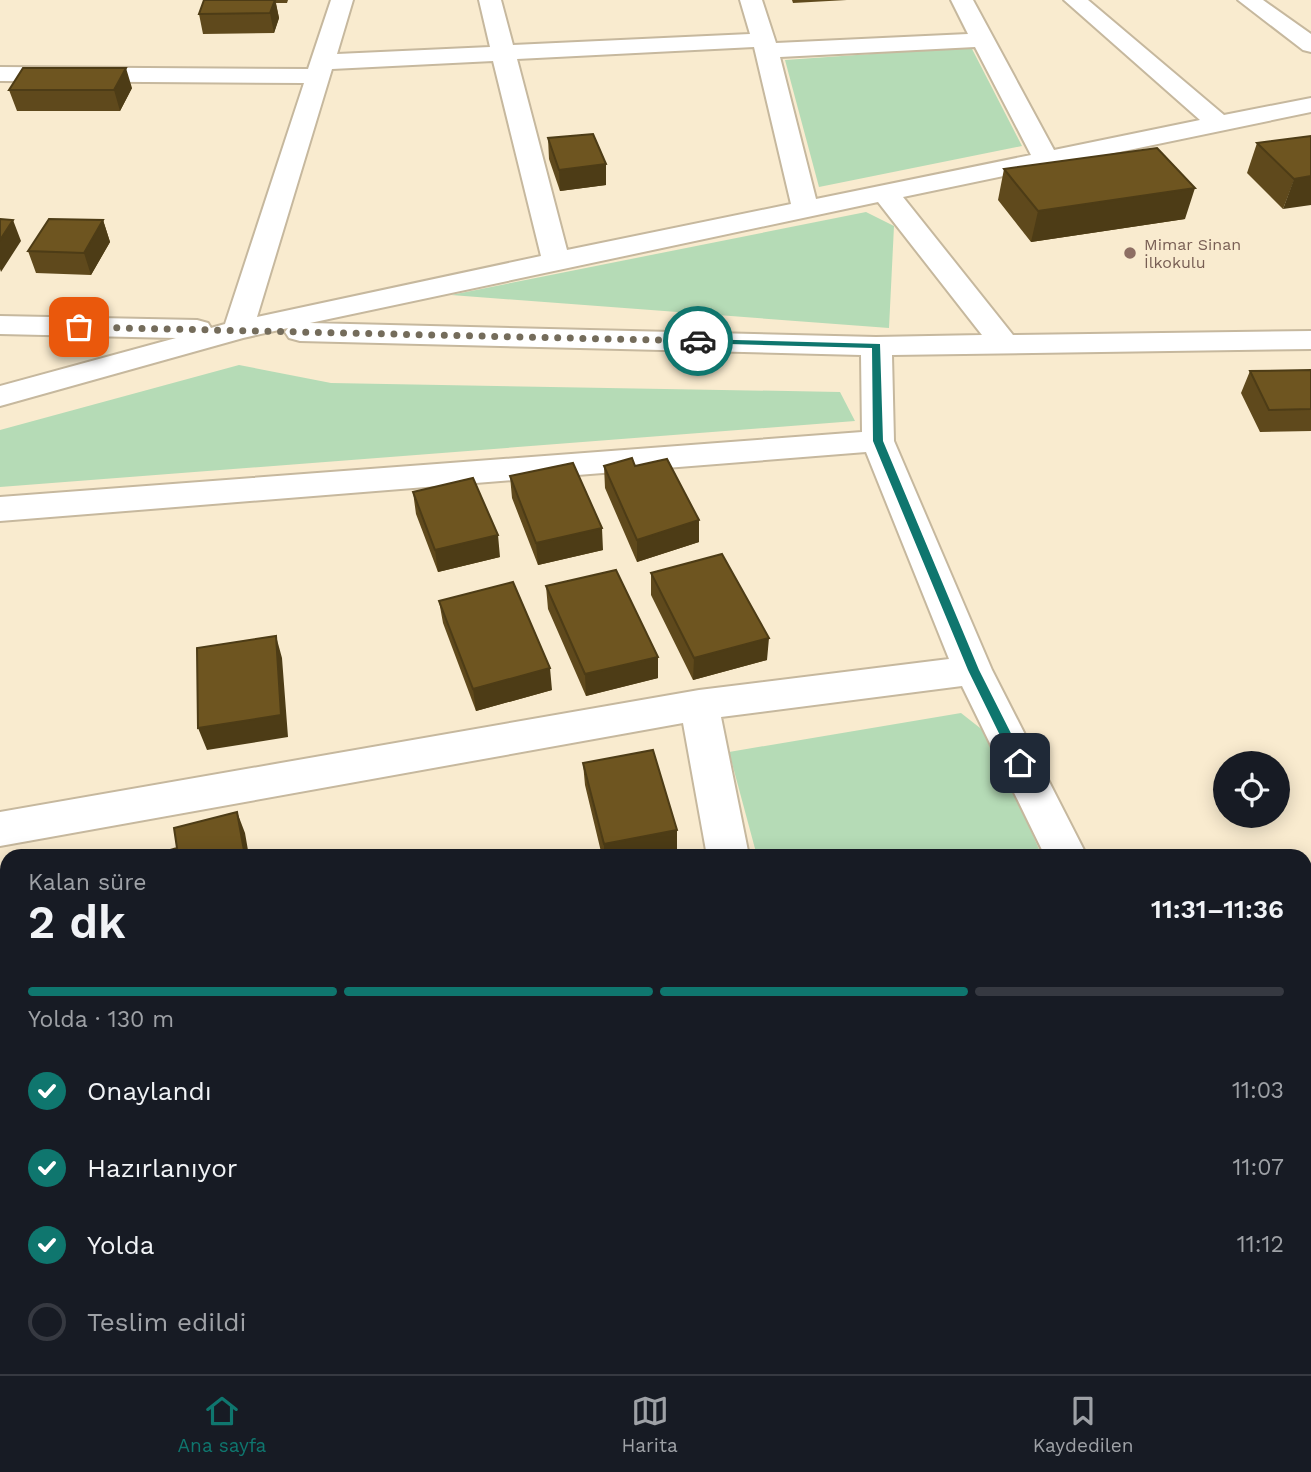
<!DOCTYPE html>
<html lang="tr">
<meta charset="utf-8">
<style>
:root{--surface:#171b24;--page:#242831;--text:#f1f3f6;--muted:#9ea1a6;--line:#363941;--accent:#0f766e}
body{margin:0;font-family:"Work Sans",sans-serif;background:var(--page);color:var(--text);height:100vh;display:flex;flex-direction:column;font-size:26px;white-space:nowrap}
*{box-sizing:border-box;margin:0}
p{font-size:23px;color:var(--muted)}
.icon{flex:none;width:38px;height:38px;fill:none;stroke:currentColor;stroke-width:2;stroke-linecap:round;stroke-linejoin:round}
.map{position:relative;flex:1;overflow:hidden}
.drawer{position:absolute;left:0px;top:849px;width:1312px;height:527px;display:flex;flex-direction:column;background:var(--surface);border-radius:21px 21px 0 0;box-shadow:0 4px 18px #0003}
.drawer>*{flex:none}
.buttons{position:absolute;left:1213px;top:751px;display:grid;gap:14px}
.buttons a{display:grid;place-items:center;width:77px;height:77px;border-radius:50%;background:var(--surface);box-shadow:0 4px 18px #0003;font-size:35px}
.pin{position:absolute;display:grid;place-items:center;width:60px;height:60px;color:#fff;margin:-30px;border-radius:14px;box-shadow:0 4px 10px #0006}
.courier{position:absolute;display:grid;place-items:center;width:70px;height:70px;margin:-35px;border:5px solid #0f766e;border-radius:50%;background:#fff;color:#222;box-shadow:0 2px 9px #0007}
.headline em{font-style:normal;font-weight:600}
.headline div{display:flex;flex-direction:column-reverse}
.headline{display:flex;align-items:center;justify-content:space-between;height:119px;padding:0 28px}
h1{font-size:46px;font-weight:600;line-height:52px}
.bar{display:grid;grid-template-columns:repeat(4,1fr);gap:10px 7px;align-content:center;height:84px;padding:0 28px}
.bar i{height:9px;border-radius:5px;background:var(--line)}
.bar .selected{background:var(--accent)}
.bar p{grid-column:span 4}
ol{padding:0 28px;list-style:none}
li{display:flex;align-items:center;gap:21px;height:77px}
li p{margin-inline-start:auto}
li .icon{padding:7px;border-radius:50%;background:var(--accent);color:#fff;stroke-width:4}
li:last-child{color:var(--muted)}
li i{width:38px;height:38px;border:4px solid var(--line);border-radius:50%}
.tabs{display:flex;justify-content:space-around;align-items:center;height:98px;border-top:2px solid var(--line);background:var(--surface);font-size:19px;color:var(--muted)}
.tabs a{display:grid;justify-items:center;gap:4px}
.tabs .selected{color:var(--accent)}
.map>svg:first-child{display:block}
.green{fill:#b5dbb6}
.lines{fill:none;stroke-linecap:round;stroke-linejoin:round}
.minor-casing{stroke:#c6b89e;stroke-width:4}
.minor{fill:#fff;fill-rule:evenodd}
.wall{fill:#5f491c}
.shaded-wall{fill:#4d3c16}
.building{fill:#6e5520;stroke:#4d3c16;stroke-width:2}
.route{fill:#0f766e}
.done{stroke:#746c5b;stroke-width:7;stroke-dasharray:0 12.6}
.education-dot{fill:#8d6e63;stroke:#f9ebcf;stroke-width:2.5}
.labels{text-anchor:middle;stroke-width:7;stroke-linejoin:round;paint-order:stroke}
.far-education-label{font-size:16px;fill:#785e54;stroke:#f9ebcf;text-anchor:start}
</style>
<div class="map">
<svg width="1311" height="1374" viewBox="0 0 1311 1374">
<rect width="100%" height="100%" fill="#f9ebcf"/>
<path class="green" d="M971 47 1022 146 819 187 785 60Z
M866 212 894 226 889 328 451 295Z
M239 365 331 383 840 392 855 421 0 487V430Z
M961 713 989 735 1042 856H757L729 752Z"/>
<g class="lines">
<g class="minor-casing">
<path id="minor" d="M331 0H353L337 54 490 47 479 0H501L513 45 750 34 740 0H762L776 43 968 34 951 0H973L1054 150 1200 120 1064 0H1088L1224 115 1311 98V112L903 197 1013 335 1311 331V349L892 355 894 441 992 670 1087 856H1045L962 686 721 717 749 856H707L683 723 0 846V812L699 690 949 659 866 452 0 521V497L862 432 861 355 300 341 289 338 285 332 288 328 243 338 0 406V386L176 338 0 334V316L197 320 208 323 211 328 225 324 304 83 0 81V67L308 69ZM754 47 791 204 567 250 517 59ZM975 47 1031 155 816 199 780 57ZM493 61 541 256 257 317 332 69ZM878 202 982 335 876 337 310 323Z
M1238 0H1263L1311 34V52L1303 50Z
M1306 1129H1311V1177H1306Z
M1306 1272 1311 1274V1334L1306 1331Z
M251 1368H317L315 1374H249Z"/>
</g>
<use href="#minor" class="minor"/>
</g>
<path class="wall" d="M204 0H288L287 3H276L279 18 274 33 203 34 199 14Z
M792 0H847L793 3Z
M132 88 120 111H17L9 90Z
M1311 136 1283 209 1247 173 1257 143Z
M548 138 606 185 560 191 549 159Z
M1004 169 1185 219 1031 242 998 200Z
M103 220 110 242 91 275 36 273 28 251Z
M1311 370V431L1260 432 1241 393 1250 371Z
M604 466H635L699 542 637 562 605 488Z
M510 476 603 550 538 565 512 498Z
M413 492 500 557 438 572 416 514Z
M651 573 767 660 693 680 651 595Z
M546 586 658 678 586 696 548 609Z
M439 601 552 690 476 711 443 623Z
M583 763 677 851 650 856H602L585 785Z
M794 1368H942L944 1374H796Z
M977 1368H1105L1107 1374H979Z"/>
<path class="shaded-wall" d="M275 0 279 18 274 33 270 13Z
M126 68 132 88 120 111 114 90Z
M606 164V185L560 191 559 170Z
M1311 176V205L1283 209 1294 179Z
M1195 188 1185 219 1031 242 1038 211Z
M13 220 21 241 1 272 0 269V240Z
M103 220 110 242 91 275 84 253Z
M699 520V542L637 562V540Z
M602 528 603 550 538 565 536 543Z
M498 535 500 557 438 572 435 550Z
M276 636 282 658 288 737 207 750 198 728Z
M769 638 767 660 693 680 694 658Z
M658 657V678L586 696 585 674Z
M550 668 552 690 476 711 473 689Z
M237 812 245 833 249 856H245Z
M677 830V851L650 856H604V844Z"/>
<path class="building" d="M204 0H275L270 13 199 14Z
M23 68H126L114 90H9Z
M593 134 606 164 559 170 548 138Z
M1311 136V176L1294 179 1257 143Z
M1157 148 1195 188 1038 211 1004 169Z
M0 219 13 220 0 240Z
M49 219 103 220 84 253 28 251Z
M1311 370V409L1269 410 1250 371Z
M632 458 635 466 667 459 699 520 637 540 604 466Z
M573 463 602 528 536 543 510 476Z
M473 478 498 535 435 550 413 492Z
M722 554 769 638 694 658 651 573Z
M616 570 658 657 585 674 546 586Z
M513 582 550 668 473 689 439 601Z
M276 636 281 715 198 728 197 648Z
M653 750 677 830 604 844 583 763Z
M237 812 245 856H150L177 848 174 828Z
M807 1368H942L944 1374H809Z
M991 1368H1105L1107 1374H993Z"/>
<path class="route" d="M698 339 880 344 883 441 979 670 1026 763 1024 766H1015L968 670 873 441 872 348 694 343V339Z"/>
<g class="lines">
<path class="done" d="M79 327 698 341"/>
</g>
<circle class="education-dot" cx="1130" cy="253" r="7"/>
<g class="labels">
<g class="far-education-label">
<text x="1144" y="250">Mimar Sinan<tspan x="1144" dy="18">İlkokulu</tspan></text>
</g>
</g>
</svg>
<div class="buttons">
<a><svg class="icon" aria-label="locate" viewBox="0 0 24 24"><circle cx="12" cy="12" r="6"/><path d="M12 2v4M12 18v4M2 12h4M18 12h4"/></svg></a>
</div>
<div class="pin" style="left:79px;top:327px;background:#ea580c"><svg class="icon" aria-label="bag" viewBox="0 0 24 24"><path d="M5 8h14l-1 12H6zM9 8a3 3 0 0 1 6 0"/></svg></div>
<div class="pin" style="left:1020px;top:763px;background:#1f2937"><svg class="icon" aria-label="home" viewBox="0 0 24 24"><path d="M3 11l9-7 9 7M6 9v11h12V9"/></svg></div>
<div class="courier" style="left:698px;top:341px"><svg class="icon" aria-label="car" viewBox="0 0 24 24"><path d="M5 17H2v-5l4-1 3-4h7l3 4 3 1v5h-3M9 17h6M6 11h13"/><circle cx="7" cy="17" r="2"/><circle cx="17" cy="17" r="2"/></svg></div>
<section class="drawer">
<div class="headline"><div><h1>2 dk</h1><p>Kalan süre</p></div><em>11:31–11:36</em></div>
<div class="bar"><i class="selected"></i><i class="selected"></i><i class="selected"></i><i></i><p>Yolda · 130 m</p></div>
<ol>
<li><svg class="icon" aria-label="check" viewBox="0 0 24 24"><path d="M5 12l5 5 9-10"/></svg>Onaylandı<p>11:03</p></li>
<li><svg class="icon" aria-label="check" viewBox="0 0 24 24"><path d="M5 12l5 5 9-10"/></svg>Hazırlanıyor<p>11:07</p></li>
<li><svg class="icon" aria-label="check" viewBox="0 0 24 24"><path d="M5 12l5 5 9-10"/></svg>Yolda<p>11:12</p></li>
<li><i></i>Teslim edildi</li>
</ol>
</section>
</div>
<nav class="tabs">
<a class="selected"><svg class="icon" aria-label="home" viewBox="0 0 24 24"><path d="M3 11l9-7 9 7M6 9v11h12V9"/></svg>Ana sayfa</a>
<a><svg class="icon" aria-label="map" viewBox="0 0 24 24"><path d="M3 6l6-2 6 2 6-2v14l-6 2-6-2-6 2zM9 4v14M15 6v14"/></svg>Harita</a>
<a><svg class="icon" aria-label="saved" viewBox="0 0 24 24"><path d="M7 4h10v16l-5-4-5 4z"/></svg>Kaydedilen</a>
</nav>
